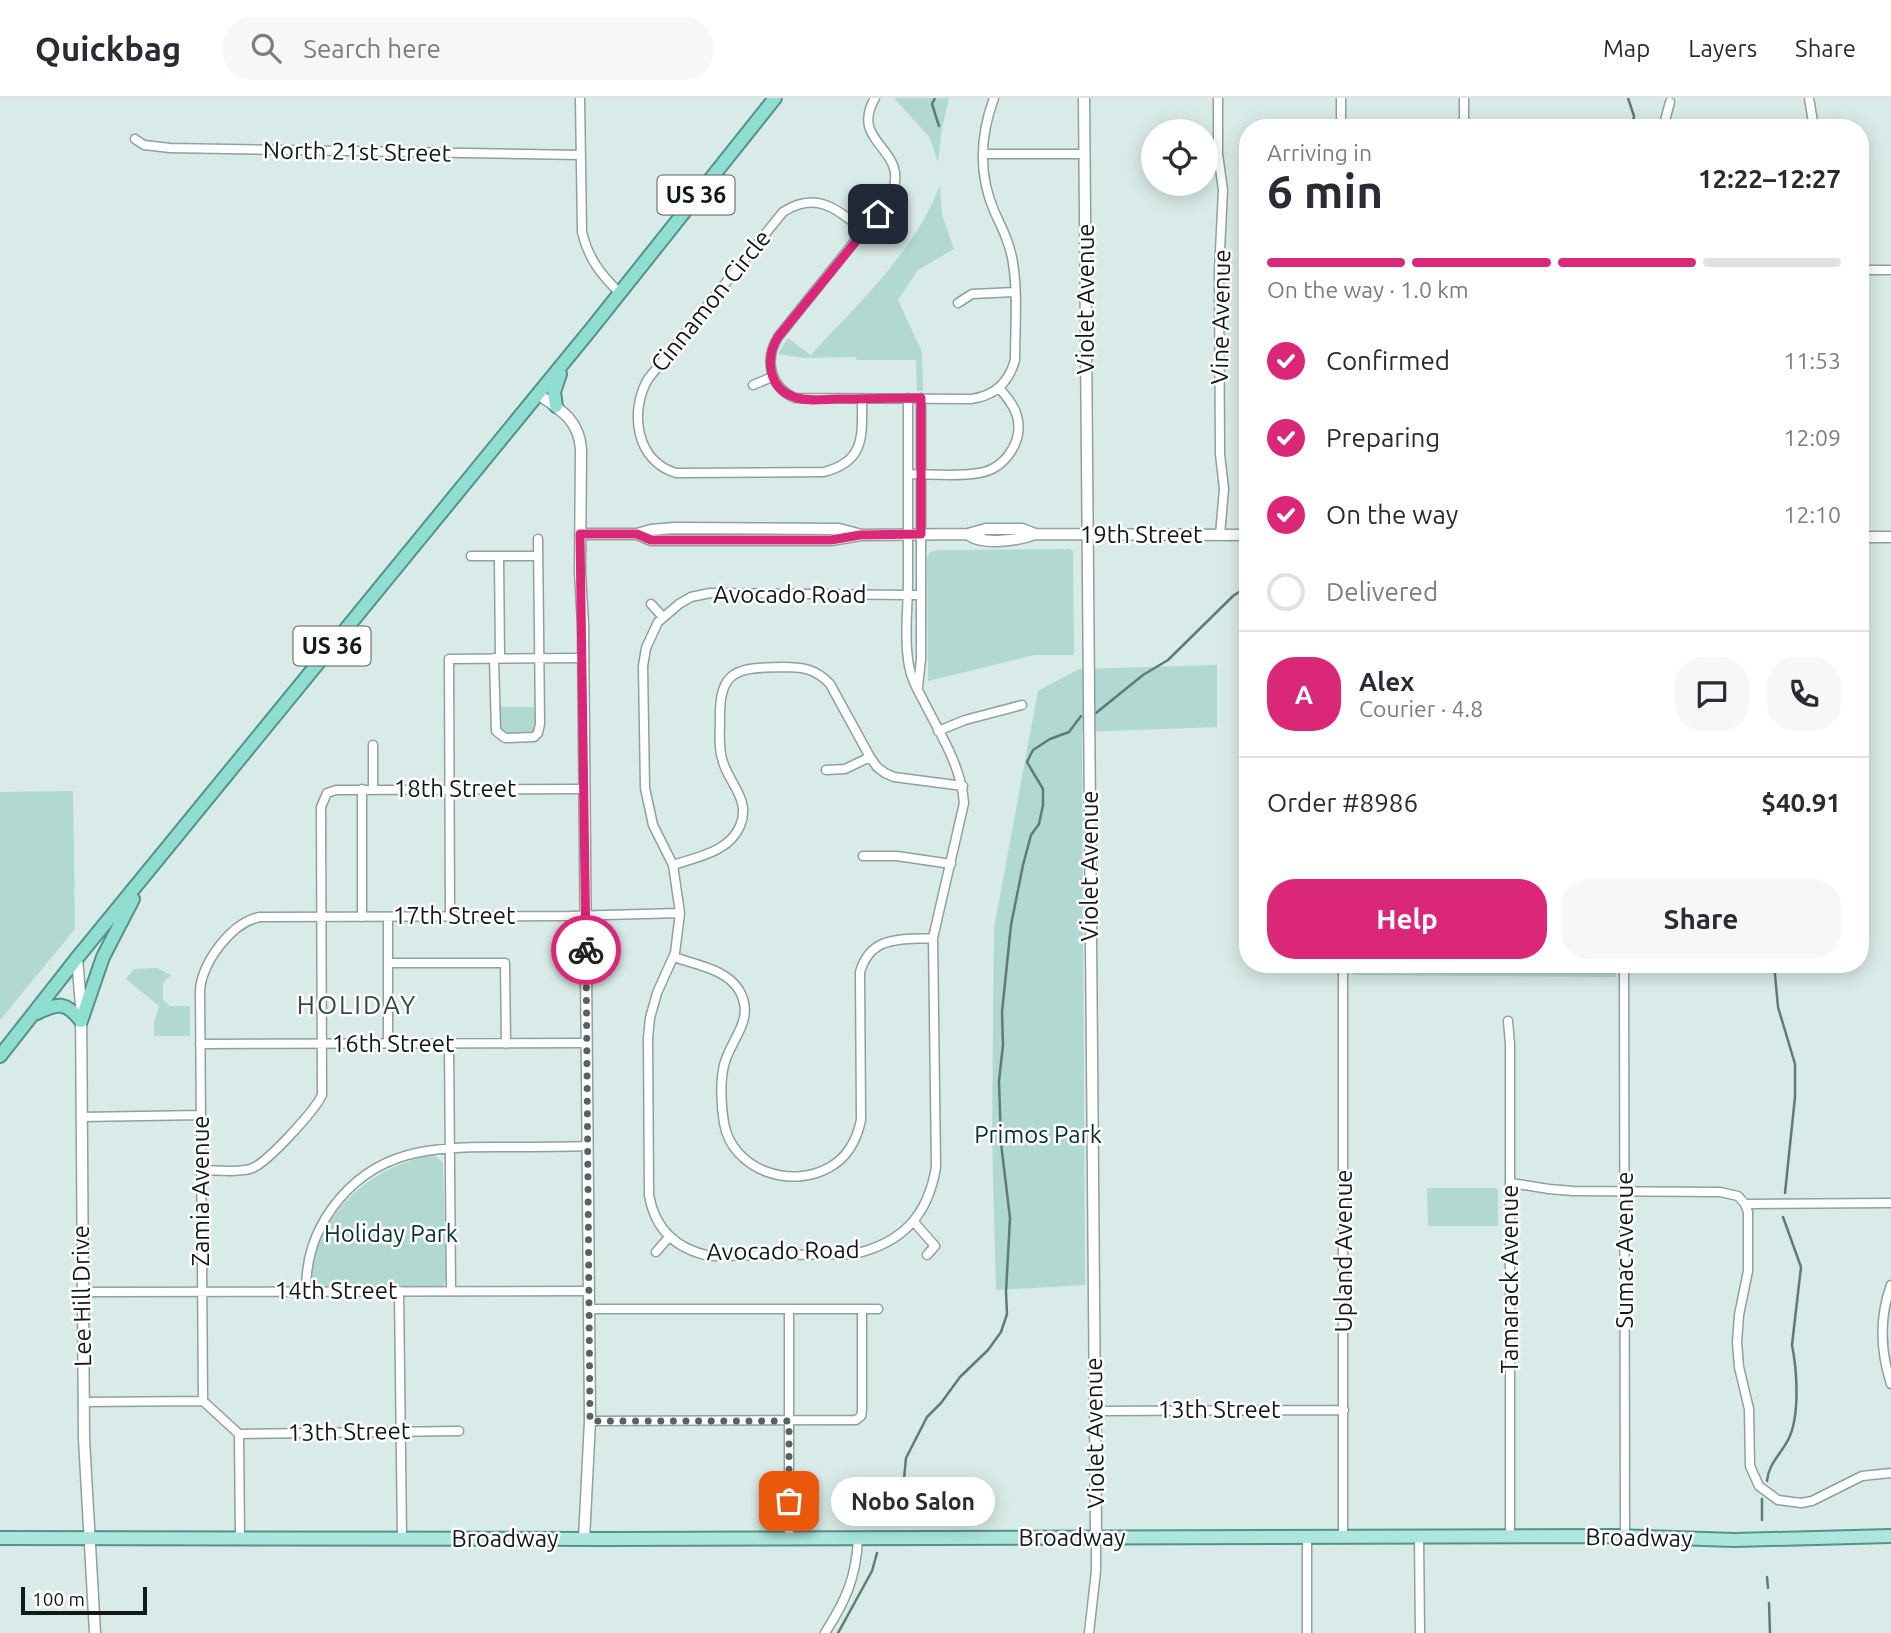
<!DOCTYPE html>
<meta charset="utf-8">
<style>
:root{--surface:#fff;--page:#f7f7f7;--text:#2b2b33;--muted:#7c7c81;--line:#e1e1e2;--accent:#db2777}
body{margin:0;font-family:Ubuntu,sans-serif;background:var(--page);color:var(--text);height:100vh;display:flex;flex-direction:column;font-size:26px;white-space:nowrap}
*{box-sizing:border-box;margin:0}
p{font-size:23px;color:var(--muted)}
.icon{flex:none;width:38px;height:38px;fill:none;stroke:currentColor;stroke-width:2;stroke-linecap:round;stroke-linejoin:round}
.map{position:relative;flex:1;overflow:hidden}
.details{position:absolute;left:1239px;top:21px;width:630px;height:854px;display:flex;flex-direction:column;background:var(--surface);border-radius:28px;box-shadow:0 4px 18px #0003}
.details>*{flex:none}
.tools{position:absolute;left:1141px;top:21px;display:grid;gap:14px}
.tools a{display:grid;place-items:center;width:77px;height:77px;border-radius:50%;background:var(--surface);box-shadow:0 4px 18px #0003;font-size:35px}
.scale{position:absolute;left:21px;bottom:18px;width:126px;box-sizing:border-box;padding-left:7px;border:4px solid #131918;border-top:0;font-size:19px;line-height:24px;white-space:nowrap;color:#131918;-webkit-text-stroke:5px #fff;paint-order:stroke}
.pin{position:absolute;display:grid;place-items:center;width:60px;height:60px;color:#fff;margin:-30px;border-radius:14px;box-shadow:0 4px 10px #0006}
.courier{position:absolute;display:grid;place-items:center;width:70px;height:70px;margin:-35px;border:5px solid #db2777;border-radius:50%;background:#fff;color:#222;box-shadow:0 2px 9px #0007}
.bubble{position:absolute;height:49px;border-radius:24px;background:var(--surface);box-shadow:0 4px 18px #0003;font-size:23px;font-weight:600;line-height:49px;text-align:center}
.head em{font-style:normal;font-weight:600}
.head div{display:flex;flex-direction:column-reverse}
.head{display:flex;align-items:center;justify-content:space-between;height:119px;padding:0 28px}
h1{font-size:46px;font-weight:600;line-height:52px}
.bar{display:grid;grid-template-columns:repeat(4,1fr);gap:10px 7px;align-content:center;height:84px;padding:0 28px}
.bar i{height:9px;border-radius:5px;background:var(--line)}
.bar .on{background:var(--accent)}
.bar p{grid-column:span 4}
.line{display:flex;align-items:center;gap:18px;padding:0 28px;border-top:2px solid var(--line)}
.line div{flex:1}
.round{display:grid;place-items:center;flex:none;width:74px;height:74px;border-radius:28px;background:var(--page)}
ol{padding:0 28px;list-style:none}
li{display:flex;align-items:center;gap:21px;height:77px}
li p{margin-inline-start:auto}
li .icon{padding:7px;border-radius:50%;background:var(--accent);color:#fff;stroke-width:4}
li:last-child{color:var(--muted)}
li i{width:38px;height:38px;border:4px solid var(--line);border-radius:50%}
.button{display:flex;gap:14px;margin-top:auto;padding:14px 28px}
.button a{flex:1;height:80px;border-radius:28px;background:var(--accent);color:#fff;font-size:28px;font-weight:600;line-height:80px;text-align:center}
.button a+a{background:var(--page);color:var(--text)}
header{display:flex;align-items:center;gap:42px;box-sizing:border-box;height:98px;padding:0 35px;background:var(--surface);border-bottom:2px solid var(--line)}
header strong{font-size:33px}
nav{display:flex;gap:38px;margin-inline-start:auto;font-size:24px}
.search{width:490px;height:63px;background:var(--page);display:flex;align-items:center;gap:18px;box-sizing:border-box;padding:0 24px;border-radius:28px;color:var(--muted);font-size:26px}
.map>svg:first-child{display:block}
.green{fill:#b1d8d1}
.lines{fill:none;stroke-linecap:round;stroke-linejoin:round}
.stream{stroke:#5f7c76;stroke-width:2.5}
.minor-casing{stroke:#8fa09d;stroke-width:11}
.tertiary-casing{stroke:#8fa09d;stroke-width:13}
.primary-casing{stroke:#53938a;stroke-width:16}
.trunk-casing{stroke:#53938a;stroke-width:16}
.minor{stroke:#fff;stroke-width:8}
.tertiary{stroke:#fff;stroke-width:10}
.primary{stroke:#ace6dd;stroke-width:12}
.trunk{stroke:#90ded2;stroke-width:12}
.done{stroke:#586261;stroke-width:7;stroke-dasharray:0 12.6}
.route{stroke:#db2777;stroke-width:9}
.labels{text-anchor:middle;stroke-width:5;stroke-linejoin:round;paint-order:stroke}
.shield{fill:#fff;stroke:#5a5e5d;stroke-width:2}
.shield-label{font-size:23px;font-weight:bold;fill:#131918}
.street-label{font-size:24px;fill:#131918;stroke:#fff}
.park-label{font-size:24px;fill:#0a312c;stroke:#fff}
.neighbourhood-label{font-size:26px;letter-spacing:2px;fill:#384745;stroke:#fff}
</style>
<header>
<strong>Quickbag</strong>
<div class="search"><svg class="icon" aria-label="search" viewBox="0 0 24 24"><circle cx="10" cy="10" r="6"/><path d="M15 15l6 6"/></svg>Search here</div>
<nav><a>Map</a><a>Layers</a><a>Share</a></nav>
</header>
<div class="map">
<svg width="1891" height="1535" viewBox="0 0 1891 1535">
<rect width="100%" height="100%" fill="#d9ebe8"/>
<path class="green" d="M894 0H949L942 30 938 65 930 40Z
M940 87 942 117 954 151 918 172 898 202 922 254 923 293H917L916 262H857L856 259 804 260 778 256 788 240 811 257C858 205 915 154 940 87Z
M1070 451 1073 453 1074 557H1034L928 583 927 460 930 454 939 452Z
M1217 567V629L1082 634 1085 1187 996 1192 992 1038 994 830 1038 593 1079 571Z
M498 609H536L534 634 513 637 501 634Z
M73 693 75 831 0 922V694Z
M1353 866H1616V879L1353 877Z
M157 870 171 877 163 885V902L170 908H190V938H154V925L159 908 126 881 134 871Z
M435 1057 443 1065 446 1182 442 1189H310C311 1121 370 1066 435 1057Z
M1427 1090H1495L1498 1092V1128H1428Z"/>
<g class="lines">
<path class="stream" d="M935 0 932 6 939 28
M1628 0 1634 18 1632 30
M1096 615 1143 577 1168 562 1233 498 1248 488
M1774 866 1778 909 1795 966V999L1785 1095
M1767 1383C1768 1366 1782 1355 1789 1340 1800 1316 1797 1272 1792 1247L1801 1169 1783 1119
M1762 1401V1422
M882 1426 890 1399 900 1390 904 1381 906 1360 927 1319 941 1305 960 1279 988 1252 1001 1234 1007 1216 1006 1194 1010 1120 1001 1045 999 983 1003 947 1002 914 1011 827 1023 767 1031 737 1039 726 1043 707V691L1027 664 1033 652 1050 641 1069 634 1081 618
M1767 1479 1768 1490
M1769 1505 1770 1535
M838 1535 872 1473 877 1455"/>
<g class="minor-casing">
<path id="minor" d="M580 0 582 134C588 160 601 177 620 195
M875 0C848 47 912 49 891 98L778 239C764 262 770 289 795 300L971 301C995 298 1009 284 1015 262 1015 230 1018 196 1013 165 1010 146 1003 132 995 115 978 77 980 38 994 0
M1218 0V56L1223 92 1219 173 1220 356 1224 391 1220 437
M1341 0V30
M1464 0V30
M1809 0 1814 30
M1663 30 1670 4
M135 41 144 47 170 50 580 57
M983 56H1085
M1860 172H1891
M958 205 972 196 1015 194
M753 287 772 279
M908 300C908 361 908 422 908 482 908 510 904 540 909 568 911 580 917 591 923 602 940 636 961 667 964 705L933 840 936 1069C928 1118 902 1145 854 1156L710 1158C676 1151 655 1132 649 1097L648 940 650 920 657 895 675 855 680 815 673 767 653 727 645 690 643 568 646 550 658 524 679 506 691 499 710 495 908 497H921
M862 301C862 337 866 363 824 374L676 375C636 363 629 314 648 281L783 114C817 92 838 112 864 133
M908 376C931 376 957 379 979 375 1005 371 1024 343 1017 318 1014 307 1006 298 999 290
M471 458H538
M499 458 500 560
M651 506 663 519
M494 560 496 633 505 640 534 639 538 635 540 626 538 441
M918 589 921 561V300
M938 633 965 622 1022 607
M373 647V691
M826 672 845 671 870 659
M362 691V819
M863 758H897L951 766
M673 767C697 759 729 754 740 728 751 702 730 687 723 664 718 650 720 635 720 621 719 571 738 570 781 569 802 569 815 570 830 586L870 659 877 669 885 675 894 679 963 688
M450 818 449 561 583 560
M388 819V946
M674 859C696 867 726 871 739 892 756 922 731 940 724 967 720 984 721 1008 724 1025 732 1072 791 1092 830 1069 848 1059 857 1041 861 1022L860 874C871 837 900 842 933 840
M388 865H505L506 946
M1343 866V1440
M1624 866 1625 1438
M1508 923 1510 946V1438
M200 946 587 945
M449 946 451 1193
M81 1019 201 1017
M201 1072C217 1072 235 1075 250 1071 266 1067 315 1012 322 997L321 709 327 695 336 692 584 691
M1511 1085 1549 1091 1573 1093 1720 1094 1738 1098 1745 1106 1748 1114V1173L1739 1217 1737 1244 1739 1269 1749 1311 1750 1368 1759 1388 1778 1402 1801 1405 1812 1403 1862 1378 1891 1375
M1745 1106 1891 1105
M914 1124 935 1148 927 1157
M656 1154 669 1139
M1891 1187C1879 1220 1880 1252 1891 1286
M306 1193C306 1161 314 1135 333 1109 376 1051 432 1049 497 1049 527 1049 557 1049 588 1048
M399 1193 402 1441
M82 1194 589 1193
M590 1211H878
M83 1304 203 1303
M1094 1313 1344 1312
M590 1323 856 1322 861 1318 862 1312V1211
M239 1336 459 1333
M1419 1439 1420 1535
M1307 1440V1535
M240 1441 239 1336 203 1303 200 893C201 865 232 824 260 819L569 818 680 815
M789 1441V1211
M825 1535C846 1502 856 1480 858 1441
M1089 1535 1096 1473V1439"/>
</g>
<g class="tertiary-casing">
<path id="tertiary" d="M1084 0 1096 1439
M538 296C560 311 579 322 581 351L580 474 583 526 590 1323 584 1441
M580 436H637L651 432 674 430 839 431 858 436
M637 436 651 442H831L861 437 968 436 986 431H1022L1035 436
M968 436C981 448 1020 442 1035 436L1248 437
M1860 439H1891
M77 860 81 907 84 1341 95 1535"/>
</g>
<g class="primary-casing">
<path id="primary" d="M0 1440 607 1441 1615 1438 1734 1442 1891 1438"/>
</g>
<g class="trunk-casing">
<path id="trunk" d="M556 308 554 294 560 276
M37 915C57 905 66 903 81 923
M81 923 103 859 133 801
M0 958 77 860 592 230 775 0"/>
</g>
<use href="#minor" class="minor"/>
<use href="#tertiary" class="tertiary"/>
<use href="#primary" class="primary"/>
<use href="#trunk" class="trunk"/>
</g>
<g class="lines">
<path class="done" d="M586 852 590 1323H789V1403"/>
<path class="route" d="M586 852 580 436H637L651 442H831L860 437 921 436V300C893 300 866 301 838 301 824 301 807 304 794 299 768 290 765 260 778 239L878 116"/>
</g>
<g class="labels">
<g class="shield">
<rect x="657.5" y="77.5" width="77" height="39" rx="5"/>
<rect x="293.5" y="528.5" width="77" height="39" rx="5"/>
</g>
<g class="shield-label">
<text x="696" y="105">US 36</text>
<text x="332" y="556">US 36</text>
</g>
<g class="street-label">
<text transform="translate(357 54) rotate(1)" y="8">North 21st Street</text>
<text transform="translate(1086 201) rotate(-90)" y="8">Violet Avenue</text>
<text transform="translate(711 203) rotate(-51)" y="8">Cinnamon Circle</text>
<text transform="translate(1221 219) rotate(-89)" y="8">Vine Avenue</text>
<text x="1141" y="445">19th Street</text>
<text x="790" y="505">Avocado Road</text>
<text x="455" y="699">18th Street</text>
<text transform="translate(1090 768) rotate(-90)" y="8">Violet Avenue</text>
<text x="454" y="826">17th Street</text>
<text x="393" y="954">16th Street</text>
<text transform="translate(201 1093) rotate(-90)" y="8">Zamia Avenue</text>
<text transform="translate(1625 1152) rotate(-90)" y="8">Sumac Avenue</text>
<text transform="translate(783 1153) rotate(-1)" y="8">Avocado Road</text>
<text transform="translate(1344 1153) rotate(-90)" y="8">Upland Avenue</text>
<text transform="translate(1510 1181) rotate(-90)" y="8">Tamarack Avenue</text>
<text x="336" y="1201">14th Street</text>
<text transform="translate(82 1198) rotate(-91)" y="8">Lee Hill Drive</text>
<text x="1219" y="1320">13th Street</text>
<text transform="translate(349 1334) rotate(-1)" y="8">13th Street</text>
<text transform="translate(1095 1335) rotate(-91)" y="8">Violet Avenue</text>
<text x="1072" y="1448">Broadway</text>
<text transform="translate(1639 1440) rotate(1)" y="8">Broadway</text>
<text x="505" y="1449">Broadway</text>
</g>
<g class="park-label">
<text x="1038" y="1045">Primos Park</text>
<text x="391" y="1144">Holiday Park</text>
</g>
<g class="neighbourhood-label">
<text x="357" y="916">HOLIDAY</text>
</g>
</g>
</svg>
<div class="tools">
<a><svg class="icon" aria-label="locate" viewBox="0 0 24 24"><circle cx="12" cy="12" r="6"/><path d="M12 2v4M12 18v4M2 12h4M18 12h4"/></svg></a>
</div>
<div class="scale">100 m</div>
<div class="pin" style="left:789px;top:1403px;background:#ea580c"><svg class="icon" aria-label="bag" viewBox="0 0 24 24"><path d="M5 8h14l-1 12H6zM9 8a3 3 0 0 1 6 0"/></svg></div>
<div class="pin" style="left:878px;top:116px;background:#1f2937"><svg class="icon" aria-label="home" viewBox="0 0 24 24"><path d="M3 11l9-7 9 7M6 9v11h12V9"/></svg></div>
<div class="courier" style="left:586px;top:852px"><svg class="icon" aria-label="bike" viewBox="0 0 24 24"><circle cx="6" cy="16" r="4"/><circle cx="18" cy="16" r="4"/><path d="M6 16l4-8h5l3 8M10 8l3 8H6M13 5h3"/></svg></div>
<div class="bubble" style="left:831px;top:1379px;width:164px">Nobo Salon</div>
<section class="details">
<div class="head"><div><h1>6 min</h1><p>Arriving in</p></div><em>12:22–12:27</em></div>
<div class="bar"><i class="on"></i><i class="on"></i><i class="on"></i><i></i><p>On the way · 1.0 km</p></div>
<ol>
<li><svg class="icon" aria-label="check" viewBox="0 0 24 24"><path d="M5 12l5 5 9-10"/></svg>Confirmed<p>11:53</p></li>
<li><svg class="icon" aria-label="check" viewBox="0 0 24 24"><path d="M5 12l5 5 9-10"/></svg>Preparing<p>12:09</p></li>
<li><svg class="icon" aria-label="check" viewBox="0 0 24 24"><path d="M5 12l5 5 9-10"/></svg>On the way<p>12:10</p></li>
<li><i></i>Delivered</li>
</ol>
<div class="line" style="height:126px"><b class="round" style="background:var(--accent);color:#fff">A</b><div><b>Alex</b><p>Courier · 4.8</p></div><a class="round"><svg class="icon" aria-label="chat" viewBox="0 0 24 24"><path d="M4 5h16v11H9l-5 4z"/></svg></a><a class="round"><svg class="icon" aria-label="phone" viewBox="0 0 24 24"><path d="M5 4h4l2 5-3 2q2 4 5 5l2-3 5 2v4C11 20 4 13 5 4z"/></svg></a></div>
<div class="line" style="height:91px"><div>Order #8986</div><b>$40.91</b></div>
<div class="button"><a>Help</a><a>Share</a></div>
</section>
</div>
